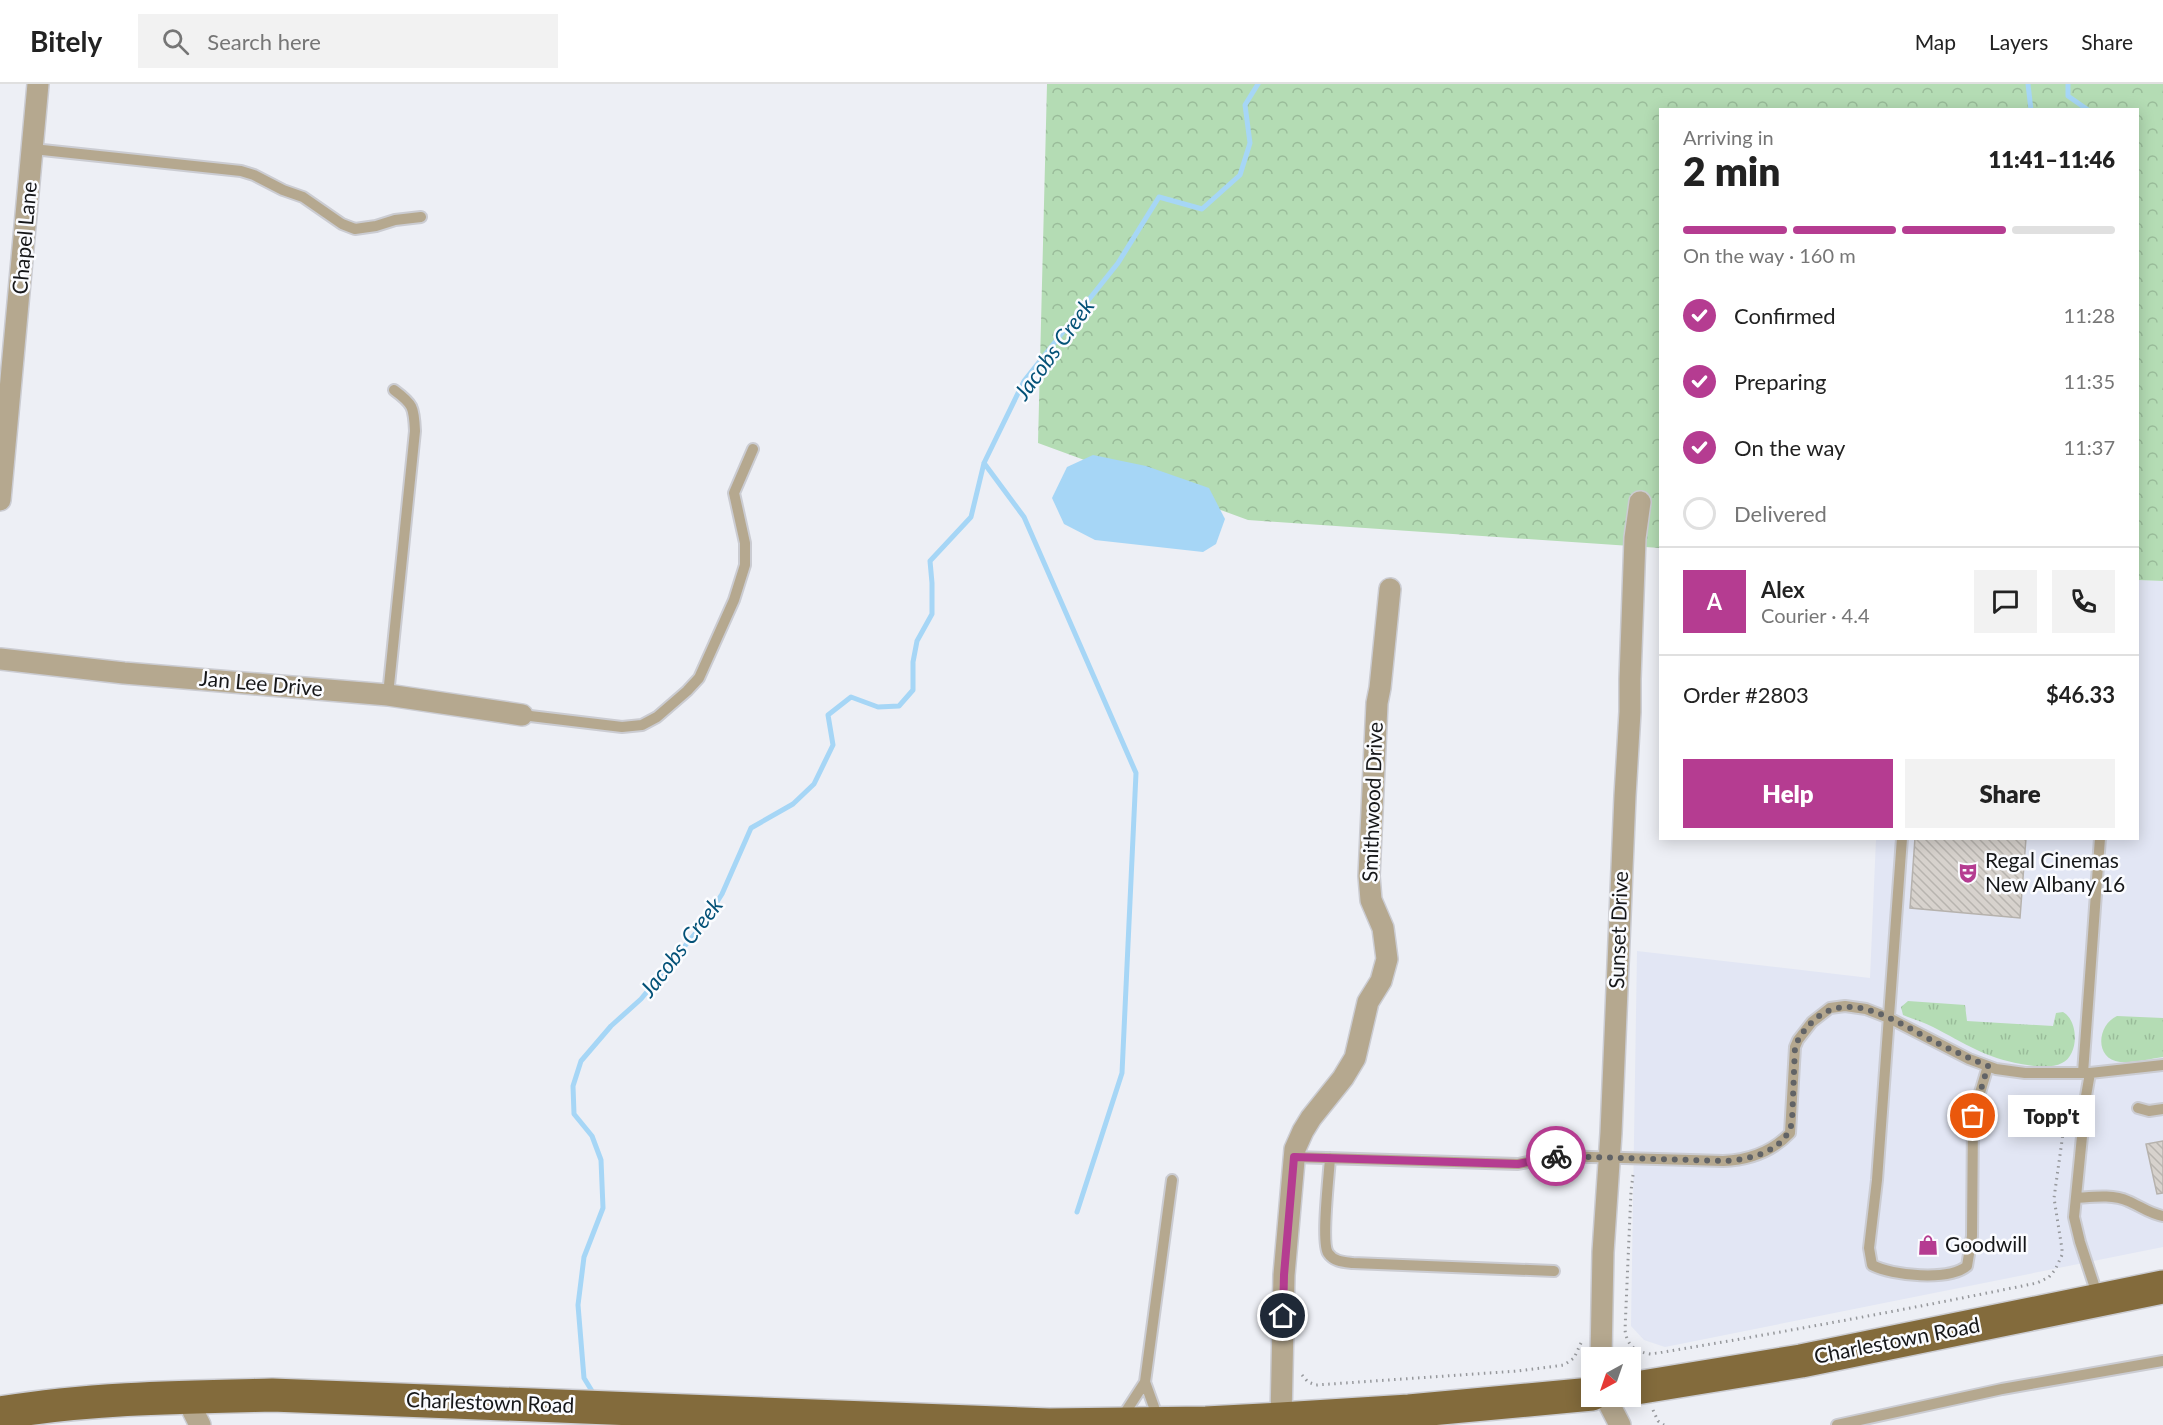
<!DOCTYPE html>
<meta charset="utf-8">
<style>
:root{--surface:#fff;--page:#f2f2f2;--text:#222;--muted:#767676;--line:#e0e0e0;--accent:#b53c91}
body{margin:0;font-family:Lato,sans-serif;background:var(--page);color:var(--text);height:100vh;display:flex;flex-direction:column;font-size:22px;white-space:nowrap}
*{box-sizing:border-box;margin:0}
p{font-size:20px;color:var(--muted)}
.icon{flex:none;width:33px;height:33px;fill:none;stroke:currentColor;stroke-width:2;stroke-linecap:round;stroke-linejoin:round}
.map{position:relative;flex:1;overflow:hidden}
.sheet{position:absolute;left:1659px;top:24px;width:480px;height:732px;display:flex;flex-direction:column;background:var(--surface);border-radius:0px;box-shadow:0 3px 15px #0003}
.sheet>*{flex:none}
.needle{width:39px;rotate:220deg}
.controls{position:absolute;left:1581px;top:1263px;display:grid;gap:12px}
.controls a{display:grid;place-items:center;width:60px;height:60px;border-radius:0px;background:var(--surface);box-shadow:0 3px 15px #0003;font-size:30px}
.pin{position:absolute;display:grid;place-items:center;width:51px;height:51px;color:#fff;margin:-26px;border:3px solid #fff;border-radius:50%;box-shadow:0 2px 6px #0007}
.courier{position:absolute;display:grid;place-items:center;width:60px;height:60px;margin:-30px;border:4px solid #b53c91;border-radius:50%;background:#fff;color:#222;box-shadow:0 2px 8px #0007}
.bubble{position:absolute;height:42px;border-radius:0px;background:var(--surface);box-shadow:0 3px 15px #0003;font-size:20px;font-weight:800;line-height:42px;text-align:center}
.headline em{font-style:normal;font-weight:800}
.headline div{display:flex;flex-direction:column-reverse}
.headline{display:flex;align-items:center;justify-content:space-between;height:102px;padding:0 24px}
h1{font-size:39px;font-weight:800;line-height:45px}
.bar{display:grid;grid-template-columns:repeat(4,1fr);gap:9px 6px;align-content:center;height:72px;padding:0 24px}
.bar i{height:8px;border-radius:4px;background:var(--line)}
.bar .on{background:var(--accent)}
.bar p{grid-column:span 4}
.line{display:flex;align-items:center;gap:15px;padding:0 24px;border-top:2px solid var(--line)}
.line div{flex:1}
.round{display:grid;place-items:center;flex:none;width:63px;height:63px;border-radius:0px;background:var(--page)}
ol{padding:0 24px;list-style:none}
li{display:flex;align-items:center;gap:18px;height:66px}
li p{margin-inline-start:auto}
li .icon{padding:6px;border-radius:50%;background:var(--accent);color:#fff;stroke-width:4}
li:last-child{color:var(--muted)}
li i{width:33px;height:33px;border:3px solid var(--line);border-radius:50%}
.cta{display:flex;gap:12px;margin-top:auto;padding:12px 24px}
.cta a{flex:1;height:69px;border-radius:0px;background:var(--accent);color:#fff;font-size:24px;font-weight:800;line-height:69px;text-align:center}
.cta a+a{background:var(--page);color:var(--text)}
header{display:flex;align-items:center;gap:36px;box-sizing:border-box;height:84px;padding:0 30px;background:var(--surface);border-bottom:2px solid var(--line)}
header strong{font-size:28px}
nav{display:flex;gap:33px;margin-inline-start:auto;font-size:21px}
.search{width:420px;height:54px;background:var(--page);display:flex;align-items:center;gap:15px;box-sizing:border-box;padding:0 21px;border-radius:0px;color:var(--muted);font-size:22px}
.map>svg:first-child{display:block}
.built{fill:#e2e6f4}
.grass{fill:url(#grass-tufts)}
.forest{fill:url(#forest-crowns)}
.water{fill:#a6d6f6}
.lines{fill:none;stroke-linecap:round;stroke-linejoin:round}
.stream{stroke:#a6d6f6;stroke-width:5}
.building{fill:url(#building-back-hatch);stroke:#b6b2ad;stroke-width:1.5}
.service-casing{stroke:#cbccd2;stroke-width:14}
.minor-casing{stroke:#cbccd2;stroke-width:24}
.primary-casing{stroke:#cbccd2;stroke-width:36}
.path{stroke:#96989c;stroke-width:3;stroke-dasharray:1.5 4.5;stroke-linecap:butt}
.service{stroke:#b5a88f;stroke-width:10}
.minor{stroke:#b5a88f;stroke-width:21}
.primary{stroke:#836b3c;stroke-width:33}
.done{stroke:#616366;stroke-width:6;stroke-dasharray:0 10.8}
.route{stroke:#b53c91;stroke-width:8}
.labels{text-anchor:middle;stroke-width:5;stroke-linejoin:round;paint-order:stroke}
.street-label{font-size:21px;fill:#161719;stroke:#fbfcff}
.poi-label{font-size:21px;fill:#161719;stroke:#fbfcff;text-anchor:start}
.water-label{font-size:22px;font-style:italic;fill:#035177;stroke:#fbfcff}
</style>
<header>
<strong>Bitely</strong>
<div class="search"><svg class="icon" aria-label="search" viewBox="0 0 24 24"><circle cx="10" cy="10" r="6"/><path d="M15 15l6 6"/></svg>Search here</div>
<nav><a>Map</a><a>Layers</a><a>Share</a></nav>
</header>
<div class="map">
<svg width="2163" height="1341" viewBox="0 0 2163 1341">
<defs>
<pattern id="grass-tufts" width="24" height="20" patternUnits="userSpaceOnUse" patternTransform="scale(1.5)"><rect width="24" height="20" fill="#b4dcb4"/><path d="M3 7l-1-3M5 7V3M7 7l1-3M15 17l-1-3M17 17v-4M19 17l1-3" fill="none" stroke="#9abc9a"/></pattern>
<pattern id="forest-crowns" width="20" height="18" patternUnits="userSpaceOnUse" patternTransform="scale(1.5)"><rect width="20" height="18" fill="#b4dcb4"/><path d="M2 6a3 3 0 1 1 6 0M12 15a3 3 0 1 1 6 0" fill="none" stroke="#9abc9a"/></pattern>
<pattern id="building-back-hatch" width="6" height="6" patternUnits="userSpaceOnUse" patternTransform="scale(1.5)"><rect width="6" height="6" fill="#d7d2cd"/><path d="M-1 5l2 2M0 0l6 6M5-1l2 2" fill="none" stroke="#b8b4af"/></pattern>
</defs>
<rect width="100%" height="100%" fill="#edeff5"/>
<path class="built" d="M2138 496 2163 497V1163L1665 1263 1644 1256 1631 1242 1637 867 1870 894 1876 755 2138 754Z"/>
<path class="grass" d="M1908 917 1965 921 1967 937 2053 942 2056 929 2063 928C2079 937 2079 971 2062 979 2051 985 2033 982 2021 980 1986 974 1964 959 1933 943 1923 938 1912 935 1903 931L1901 923Z
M2117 932 2163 934V973C2149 975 2134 979 2120 978 2094 975 2097 941 2117 932Z"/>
<path class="forest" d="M1047 0H2163V497L2138 496V26H1660V464L1248 436 1038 359Z"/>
<path class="water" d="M1093 371 1146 382 1209 404 1225 435 1216 460 1203 468 1095 456 1064 440 1052 414 1067 383Z"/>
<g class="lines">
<path class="stream" d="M2028 0 2031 26
M2068 0V12L2088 26
M984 379 1024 433 1136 689 1122 989 1077 1128
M595 1312 584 1294 578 1221 584 1173 603 1124 601 1076 592 1052 574 1030 573 1002 581 977 611 942 641 915 703 840 722 810 751 744 793 720 814 700 833 661 828 631 851 613 878 623 899 622 913 606V578L917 557 932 530V499L930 477 971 433 984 379 1024 297 1118 179 1159 113 1202 125 1240 91 1250 59 1245 21 1258 0"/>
</g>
<path class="building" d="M1915 754H2026L2020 834 1910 824Z
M2163 1057V1109L2157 1110 2146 1060Z"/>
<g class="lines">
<g class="service-casing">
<path id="service" d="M33 65 241 87 254 91 283 106 303 113 342 140 355 145 376 142 395 136 421 133
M388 611 415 347C414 323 413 320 394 306
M522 631 622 643 642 641 657 633 687 607 699 594 734 516 745 481V459L734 409 753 365
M1902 754 1877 1096 1869 1164 1872 1181C1892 1192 1949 1197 1967 1182L1972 1152 1973 1032 1988 982
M2083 989 2100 754
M2138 1024 2149 1027 2163 1025
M1294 1073 1518 1080 1558 1072 1723 1077C1750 1076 1772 1068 1790 1049L1795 963 1798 956 1812 938 1830 924 1845 922 1866 925 1889 934 1969 975 1996 985 2025 989H2090
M1330 1074C1329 1091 1321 1158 1328 1169 1334 1178 1344 1178 1353 1179L1554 1187
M2076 1114C2092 1113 2113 1110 2128 1117 2140 1122 2150 1130 2163 1132
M2098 1213 2080 1158 2074 1133 2086 1012 2090 989 2163 981
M1145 1298 1172 1096
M1121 1335 1145 1298 1159 1337
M1837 1341 2002 1305 2163 1277"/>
</g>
<g class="minor-casing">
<path id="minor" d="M0 416 38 0
M0 575 124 589 388 611 522 631
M1601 1274 1603 1168 1611 1049 1625 712 1630 628V595L1635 454 1640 418
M1605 1312 1620 1341
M192 1313 193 1327 200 1341
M1281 1335 1284 1191 1295 1065 1303 1047 1311 1034 1343 994 1355 974 1368 918 1381 897 1387 875 1383 844 1371 816 1369 792 1377 619 1380 604 1390 505"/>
</g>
<g class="primary-casing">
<path id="primary" d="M1630 1305 1801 1277 2163 1203
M0 1329C90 1314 181 1313 272 1311L1049 1341 1206 1339 1281 1335 1409 1327 1592 1310"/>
</g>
<path class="path" d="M1633 1091 1631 1107 1625 1246C1627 1262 1636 1268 1651 1270 1780 1249 1909 1225 2037 1199L2049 1193 2055 1186 2062 1171V1165L2054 1114 2066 1028 2064 1016 2069 1013
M1630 1271 1633 1279
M1620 1273 1629 1271 1634 1265
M1302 1291 1308 1298 1316 1301 1518 1287 1564 1281 1574 1274 1581 1259
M1653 1326 1658 1337 1664 1341"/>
<use href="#service" class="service"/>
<use href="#minor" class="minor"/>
<use href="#primary" class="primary"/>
</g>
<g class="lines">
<path class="done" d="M1556 1072 1724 1077C1750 1076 1786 1067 1792 1038L1795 963C1799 952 1805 945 1813 937 1849 903 1898 939 1933 957 1951 966 1969 974 1988 982L1973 1032"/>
<path class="route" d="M1283 1232 1284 1191 1294 1073 1518 1080 1556 1072"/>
</g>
<defs>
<g id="theatre-bare" transform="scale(1.62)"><path d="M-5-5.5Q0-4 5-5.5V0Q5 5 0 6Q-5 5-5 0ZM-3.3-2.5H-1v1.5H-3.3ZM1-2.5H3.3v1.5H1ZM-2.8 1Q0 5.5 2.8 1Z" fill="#b53c91" stroke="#fbfcff" stroke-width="2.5" paint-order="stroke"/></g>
<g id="shop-bare" transform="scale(1.62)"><path d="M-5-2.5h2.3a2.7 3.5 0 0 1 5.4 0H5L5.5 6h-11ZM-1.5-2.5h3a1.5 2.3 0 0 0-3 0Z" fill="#b53c91" stroke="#fbfcff" stroke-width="2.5" paint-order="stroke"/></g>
</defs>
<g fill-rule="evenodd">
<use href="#theatre-bare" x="1968" y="789"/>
<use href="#shop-bare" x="1928" y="1161"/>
</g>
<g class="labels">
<g class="street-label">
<text transform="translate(25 154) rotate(-85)" y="7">Chapel Lane</text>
<text transform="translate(261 600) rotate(5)" y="7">Jan Lee Drive</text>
<text transform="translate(1373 718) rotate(-88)" y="7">Smithwood Drive</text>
<text transform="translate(1619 846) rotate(-88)" y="7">Sunset Drive</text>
<text transform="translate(1897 1257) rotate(-11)" y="7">Charlestown Road</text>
<text transform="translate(490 1319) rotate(2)" y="7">Charlestown Road</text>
</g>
<g class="poi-label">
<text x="1985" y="784">Regal Cinemas<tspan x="1985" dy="24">New Albany 16</tspan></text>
<text x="1945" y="1168">Goodwill</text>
</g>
<g class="water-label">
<text transform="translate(1054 265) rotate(-54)" y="8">Jacobs Creek</text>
<text transform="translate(681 863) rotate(-52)" y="8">Jacobs Creek</text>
</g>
</g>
</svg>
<div class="controls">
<a><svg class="needle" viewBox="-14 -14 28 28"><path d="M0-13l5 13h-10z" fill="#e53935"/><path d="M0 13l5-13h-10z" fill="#767676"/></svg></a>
</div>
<div class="pin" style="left:1973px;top:1032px;background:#ea580c"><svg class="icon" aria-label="bag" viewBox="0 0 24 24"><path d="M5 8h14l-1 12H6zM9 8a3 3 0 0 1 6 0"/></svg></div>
<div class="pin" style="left:1283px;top:1232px;background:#1f2937"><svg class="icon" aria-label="home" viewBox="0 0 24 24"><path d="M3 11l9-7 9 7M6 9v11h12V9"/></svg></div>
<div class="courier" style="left:1556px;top:1072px"><svg class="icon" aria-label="bike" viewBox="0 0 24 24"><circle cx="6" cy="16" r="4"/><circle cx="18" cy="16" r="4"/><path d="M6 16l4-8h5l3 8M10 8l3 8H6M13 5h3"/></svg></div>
<div class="bubble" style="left:2008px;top:1011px;width:87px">Topp't</div>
<section class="sheet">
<div class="headline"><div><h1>2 min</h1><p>Arriving in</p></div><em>11:41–11:46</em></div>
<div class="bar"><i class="on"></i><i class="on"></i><i class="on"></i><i></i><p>On the way · 160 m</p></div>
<ol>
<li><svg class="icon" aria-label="check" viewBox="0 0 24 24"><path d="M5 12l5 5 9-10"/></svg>Confirmed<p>11:28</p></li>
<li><svg class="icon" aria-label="check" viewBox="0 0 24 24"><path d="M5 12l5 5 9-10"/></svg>Preparing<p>11:35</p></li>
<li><svg class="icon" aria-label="check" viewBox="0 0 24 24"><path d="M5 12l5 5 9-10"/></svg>On the way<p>11:37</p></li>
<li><i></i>Delivered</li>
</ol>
<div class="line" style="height:108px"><b class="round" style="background:var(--accent);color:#fff">A</b><div><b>Alex</b><p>Courier · 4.4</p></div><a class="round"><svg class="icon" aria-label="chat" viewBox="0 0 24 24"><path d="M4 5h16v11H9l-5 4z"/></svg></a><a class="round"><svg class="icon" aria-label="phone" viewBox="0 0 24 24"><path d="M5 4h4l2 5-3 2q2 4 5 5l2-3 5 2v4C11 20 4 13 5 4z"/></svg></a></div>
<div class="line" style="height:78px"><div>Order #2803</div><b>$46.33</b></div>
<div class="cta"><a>Help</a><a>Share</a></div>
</section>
</div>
